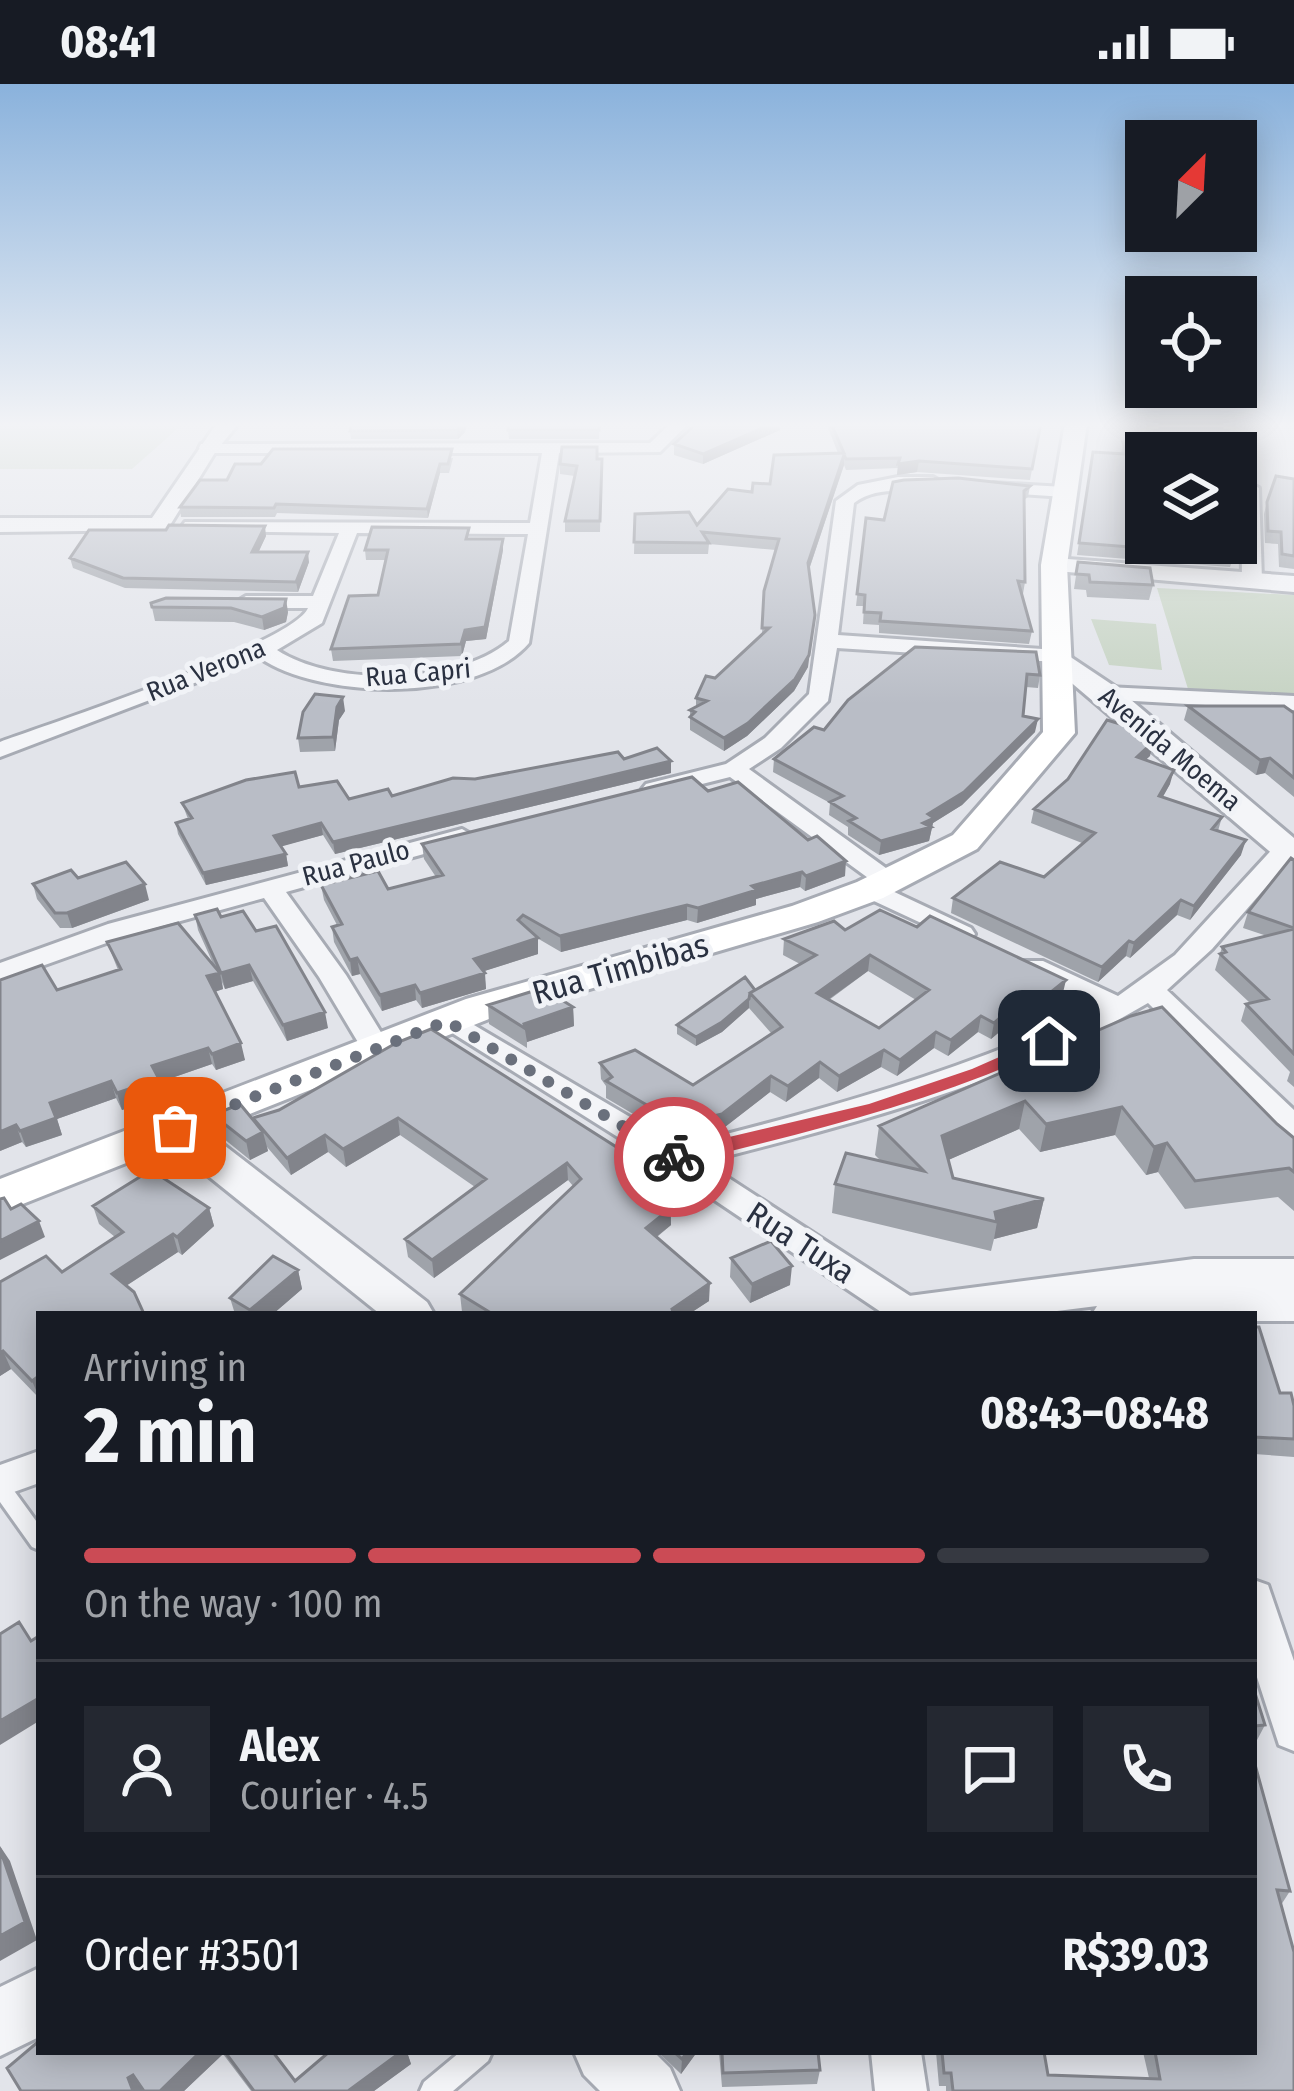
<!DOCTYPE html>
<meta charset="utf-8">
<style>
:root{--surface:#171b24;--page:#242831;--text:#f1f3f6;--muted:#9ea1a6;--line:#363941;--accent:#cb4b55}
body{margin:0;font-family:"Fira Sans Condensed",sans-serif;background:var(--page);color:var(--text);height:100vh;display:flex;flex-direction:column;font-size:45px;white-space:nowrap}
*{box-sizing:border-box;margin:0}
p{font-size:39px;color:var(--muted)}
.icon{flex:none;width:66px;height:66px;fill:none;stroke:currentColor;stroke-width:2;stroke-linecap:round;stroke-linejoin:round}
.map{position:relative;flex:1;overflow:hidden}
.details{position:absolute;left:36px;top:1227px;width:1221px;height:744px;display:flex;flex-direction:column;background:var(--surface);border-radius:0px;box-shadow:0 6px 30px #0003}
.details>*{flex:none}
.needle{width:78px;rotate:24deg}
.fabs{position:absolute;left:1125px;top:36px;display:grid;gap:24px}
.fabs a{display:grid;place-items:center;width:132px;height:132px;border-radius:0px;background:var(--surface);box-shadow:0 6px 30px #0003;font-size:60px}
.pin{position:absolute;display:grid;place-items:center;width:102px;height:102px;color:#fff;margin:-51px;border-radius:24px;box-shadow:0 6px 18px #0006}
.courier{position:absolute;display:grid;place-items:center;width:120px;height:120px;margin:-60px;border:9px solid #cb4b55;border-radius:50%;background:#fff;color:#222;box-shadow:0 3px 15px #0007}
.overview em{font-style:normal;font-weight:700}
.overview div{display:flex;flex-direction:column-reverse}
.overview{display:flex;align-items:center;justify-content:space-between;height:204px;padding:0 48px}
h1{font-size:78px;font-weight:700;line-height:90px}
.bar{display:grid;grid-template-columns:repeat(4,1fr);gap:18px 12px;align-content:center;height:144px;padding:0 48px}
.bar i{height:15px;border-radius:9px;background:var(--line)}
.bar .on{background:var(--accent)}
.bar p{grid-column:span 4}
.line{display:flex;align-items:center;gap:30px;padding:0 48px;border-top:3px solid var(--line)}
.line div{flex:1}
.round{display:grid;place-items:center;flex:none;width:126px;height:126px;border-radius:0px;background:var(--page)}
.status{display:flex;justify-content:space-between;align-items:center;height:84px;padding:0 60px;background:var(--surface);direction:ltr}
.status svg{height:33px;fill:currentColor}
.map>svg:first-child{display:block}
.green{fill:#c6d3c3}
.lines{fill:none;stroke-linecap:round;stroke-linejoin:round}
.service-casing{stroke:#a7abb4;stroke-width:6}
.minor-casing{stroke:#a7abb4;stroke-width:6}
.tertiary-casing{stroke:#a7abb4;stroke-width:6}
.secondary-casing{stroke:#a7abb4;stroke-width:6}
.service{fill:#f4f5f8;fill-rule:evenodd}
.minor{fill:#f4f5f8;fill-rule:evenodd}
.tertiary{fill:#f4f5f8;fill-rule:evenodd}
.secondary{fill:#fff;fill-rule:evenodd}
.wall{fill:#9fa3aa;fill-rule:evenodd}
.shaded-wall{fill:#82848b}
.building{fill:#b9bdc6;stroke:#82848b;stroke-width:3;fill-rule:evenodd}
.route{fill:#cb4b55}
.done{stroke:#6a707c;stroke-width:12;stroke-dasharray:0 21.6}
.labels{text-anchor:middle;stroke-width:10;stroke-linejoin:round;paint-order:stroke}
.far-street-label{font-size:27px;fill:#2a3141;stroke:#f1f3f7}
.street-label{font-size:33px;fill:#2a3141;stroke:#f1f3f7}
</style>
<div class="status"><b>08:41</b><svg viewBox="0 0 49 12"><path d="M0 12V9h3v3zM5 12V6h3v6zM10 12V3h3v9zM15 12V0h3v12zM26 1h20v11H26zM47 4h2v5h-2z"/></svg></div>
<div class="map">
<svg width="1294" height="2007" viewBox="0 0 1294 2007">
<rect width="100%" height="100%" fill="#e2e4ea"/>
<path class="green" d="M0 339H184L132 385H0Z
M1157 504 1294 511V611L1188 605Z
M1091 535 1156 540 1162 586 1109 581Z"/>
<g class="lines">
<g class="service-casing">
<path id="service" d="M0 1395 7 1397 39 1441V1466L32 1463 0 1418Z
M460 1968H492L488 1977 453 2007H420L424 1998Z"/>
</g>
<g class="minor-casing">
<path id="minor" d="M671 339H689L660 368 559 369 529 559C478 619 322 616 260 574L0 673V658C49 640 294 559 308 524H246L236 518 246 512H313L339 449 191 447 182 442 185 438 530 439 542 369H207L199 364 201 360 650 359ZM357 449 528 450 509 557C458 601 333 603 277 566L322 539Z
M898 393H933L942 398C916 414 881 398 854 419L838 551 1057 566 1067 572 1057 578 837 564 828 617 781 664 749 685 897 792 901 797 897 802 888 805 971 844 975 850 971 856 962 858 861 811 857 806 861 801 875 799 730 693 654 712 642 705 646 700 726 680 765 654 809 610 836 417 858 401Z
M993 399 1065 403 1074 408 1065 413 987 408 984 404Z
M1250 399 1259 404 1262 496 1252 502 1242 496 1241 404Z
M1107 603 1294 612V626L1099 615V605Z
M462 745 474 752 471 757 286 808 346 891 390 963 385 970H365L319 893 264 814 126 852 0 897V879L108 840Z
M1286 757 1294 759V771L1212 865 1167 906 1294 1026V1055L1283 1052 1148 919C1013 999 855 1039 704 1078L921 1219 926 1230H884L664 1082 433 937 437 931H457L679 1062C823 1026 962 988 1096 924L1019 883 1023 877H1043L1118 912 1175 871 1277 760Z
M39 1367V1399L0 1413V1381Z
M1254 1496 1268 1501 1294 1577V1667L1279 1661 1254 1584Z
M871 1968H921L927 2007H875Z"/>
</g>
<g class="tertiary-casing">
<path id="tertiary" d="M217 339H239L216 367 167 446 0 448V434H152Z
M1054 474 1294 492V508L1045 486 1042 481 1045 476Z
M1057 564 1117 604 1294 754V781L1282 778 1047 578 1043 572Z
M175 1030 189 1034 427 1218 434 1230H380L161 1054 155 1044 161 1034Z
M1194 1175H1294V1237H1254V1230H1092L1097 1222 1033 1230H878L885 1218 901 1213Z
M39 1884V1953L0 1972V1903Z
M574 1968H654L670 1984 680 2007H600L584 1991Z"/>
</g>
<g class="secondary-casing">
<path id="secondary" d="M1065 339H1087L1067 481 1075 649 977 765 883 814 818 838 494 933 0 1129V1095L466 915 792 822 857 798 953 751 1043 648 1041 481Z"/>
</g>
<use href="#service" class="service"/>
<use href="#minor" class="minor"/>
<use href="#tertiary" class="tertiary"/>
<use href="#secondary" class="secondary"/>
</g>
<path class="wall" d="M352 339H467L465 348 458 355H351L350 347Z
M599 339V355H509L508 346Z
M697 339H780V346L703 380 674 371V360Z
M826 339H1041L1030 396 917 388 897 391 898 384 846 386 844 381 809 486 808 583 794 607 747 652 724 667 690 646V626L696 623V614L762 550 764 507 776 466 709 460 708 470H634L635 430 697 441 752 408 838 369Z
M1123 358 1236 466 1230 483 1077 471 1093 368 1121 370Z
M453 374 449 389H440L428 434 277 429 275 433H181L180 423 227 396Z
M602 375 600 448H565V437L575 392 560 390V380Z
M1294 395V485L1279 483 1278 460 1265 459 1264 430 1267 418Z
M1030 402 1028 413 1024 416 1025 498 1023 510H1022L1032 547 1029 560 879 549V541L863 540 864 522H856L866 434 884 436Z
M266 452 258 468 309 478 298 508 125 504 73 484 70 474Z
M469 455 503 466 486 555 466 557 462 572 333 577 331 565 378 511 386 476H366L365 466Z
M1078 478 1153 501 1149 516 1087 513 1086 506 1074 505Z
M151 519 288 528 286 538 264 546 234 538 155 537Z
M915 563 1040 591 1038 604 1026 603 1023 632 1035 648 962 721 933 739 929 757 879 771 848 751V743L829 731 830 719 773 688 774 675 824 646Z
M1188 622 1294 629V713L1265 689 1256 691 1184 636Z
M345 627 339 636 335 667 300 668 298 654Z
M1150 672 1145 676 1170 700 1162 714 1222 733 1218 747 1241 771 1190 836 1177 831 1130 874 1126 872 1098 898 951 829 953 814 1044 793 1082 759 1031 739 1034 725Z
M624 675 671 677V689L335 770 323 751 281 762 286 770 288 782 206 801 178 750 176 739 188 735 182 719 299 703 349 715 392 712 475 695Z
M708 707 845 792 805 807 800 803 756 815V821L697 839 687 836 561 868 537 854 538 870 484 887 486 905 422 924 416 916 382 927 360 890 352 892 334 858 332 843 337 841 324 816 321 801 388 805 436 793 424 775 422 760Z
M1294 776V1003L1287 997 1290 988 1241 937 1246 920 1250 919 1215 886 1222 863 1267 852 1243 844 1248 828Z
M78 794 149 816 72 844H60L37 815 33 800Z
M195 831 221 833 256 847 328 944 287 957 253 897 225 905 222 898 223 905 215 908 245 976 216 986 212 980 160 998 164 1012 122 1026 116 1014 57 1035 62 1051 26 1063 22 1058 0 1067 57 906 118 886 107 858 215 884 198 846Z
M845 846 1062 913 1022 945 1010 939 991 955 978 948 948 972 934 964 897 992 881 983 837 1008 819 994 786 1018 770 1008 721 1046 679 1057 606 1014V1002L601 995 600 979 693 1001 771 949 749 924 722 948 696 962 677 950V941L755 906 800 880 783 871 784 855ZM868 887 916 916 879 944 829 916Z
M488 921 573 923 574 942 527 958V964L489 940Z
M1131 932 1294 1054V1127L1278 1113 1185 1125 1158 1088 1146 1091 1115 1051 1040 1068 1019 1045 948 1076 953 1094 1044 1115 1037 1144 994 1155 991 1167 832 1129 835 1100 881 1077 875 1071 879 1042Z
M396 959 654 1087V1105L652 1106 671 1124V1141L657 1153 709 1217 689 1230H466L462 1228 460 1210 573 1102 568 1096 434 1194 408 1173 405 1155 475 1103 400 1051 346 1083 328 1068 291 1091 267 1063 268 1067 250 1076 218 1050 213 1031 253 1036 279 1026Z
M93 1122 209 1124 214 1142 182 1171 178 1168 126 1202 39 1230V1314L11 1285 0 1292V1198L62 1188 115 1153 99 1140Z
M731 1174 790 1201 750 1219 730 1193Z
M298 1186 302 1205 273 1230H235L230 1214Z
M1254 1243 1280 1309 1294 1322V1373L1254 1370Z
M1254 1606 1265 1641 1256 1658H1254Z
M1254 1677 1290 1807 1281 1821 1294 2007H946V2002H939L936 1968H1044L1048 1991 1149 1994 1143 1968H1254Z
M39 1968H273L295 1997 329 1968H407L411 1980 374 2007H251L223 1970 184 2007H21Z
M658 1968H697L681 1990Z
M719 1968H818L820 1986 817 2000 722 2003Z"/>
<path class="shaded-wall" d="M464 339H467L465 348 458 355 457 346Z
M774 339H780V346L703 380V370Z
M844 371V381L807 491 808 479Z
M919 377 917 388 897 391 898 380Z
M440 380V389L428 434 427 425Z
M265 442 266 452 254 478 252 468Z
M503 455V466L486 555 466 557 462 572 461 560 465 546Z
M308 468 309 478 298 508 296 498Z
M286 515 288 528 286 538 264 546 262 533Z
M815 531 808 583 794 607 747 652 724 667V654Z
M343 613 345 627 339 636 335 667 333 653 337 623Z
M1038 635 1035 648 962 721 933 739 929 757 879 771 881 757 928 730Z
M1153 658 1150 672 1134 687 1137 673Z
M1270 674 1265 689 1256 691 1260 676Z
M671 677V689L335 770 333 758Z
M1174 686 1170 700 1155 727 1159 712Z
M321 739 323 751 276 764 274 752Z
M1246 756 1241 771 1190 836 1194 822Z
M286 770 288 782 206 801 203 789Z
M846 777 845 792 805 807 806 792Z
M802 788 800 803 756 815V821L697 839 698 824 752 802Z
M145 800 149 816 72 844 67 829Z
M1181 816 1177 831 1130 874 1134 859Z
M687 821V836L561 868 560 852Z
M538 854V870L475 890 474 875Z
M1129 857 1126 872 1098 898 1102 883Z
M870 871 868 887 815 925 817 909Z
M357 874 360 890 352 892 350 876Z
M249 881 253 897 225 905 221 889Z
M220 889 223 905 211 909 207 892Z
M485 889 486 905 422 924 420 909Z
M1066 896 1062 913 1022 945 1025 929Z
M415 901 416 916 382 927 380 911Z
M749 915V924L722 948 696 962V953Z
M1013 922 1010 939 991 955 994 939Z
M573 923 574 942 527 958 524 940Z
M325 928 328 944 287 957 283 941Z
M981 932 978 948 948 972 951 956Z
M936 948 934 964 897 992 900 976Z
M241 959 245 976 216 986 212 970Z
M208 964 212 980 160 998 164 1012 122 1026 117 1009 152 982Z
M884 966 881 983 837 1008 839 992Z
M820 978 819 994 786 1018 788 1002Z
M771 992 770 1008 721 1046 679 1057V1040Z
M111 997 116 1014 57 1035 62 1051 26 1063 20 1047 50 1019Z
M1025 1017 1019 1045 937 1081 942 1052Z
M1122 1023 1115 1051 1040 1068 1046 1040Z
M398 1034 400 1051 346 1083 343 1065Z
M16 1041 22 1058 0 1067V1048Z
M263 1048 268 1067 250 1076 246 1057Z
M325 1051 328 1068 291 1091 287 1074Z
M1167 1059 1158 1088 1146 1091 1154 1063Z
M567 1079 568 1096 434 1194 432 1176Z
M654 1087V1105L640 1116V1099Z
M1044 1115 1037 1144 994 1155 997 1138 995 1128Z
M670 1118 671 1141 646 1161V1144Z
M209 1124 214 1142 182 1171 177 1153Z
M39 1137 45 1153 0 1176V1157Z
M173 1150 178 1168 118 1207 112 1190Z
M792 1182 790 1201 750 1219 752 1200Z
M298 1186 302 1205 273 1230H251L250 1226Z
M710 1199 709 1217 689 1230H672V1225Z
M3 1267 11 1285 0 1292V1269Z
M36 1294 39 1302V1313L32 1297Z
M39 1614V1637L0 1661V1637Z
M0 1762 10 1777 37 1856 0 1877Z
M200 1968 223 1970 184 2007H160Z
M401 1968H407L411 1980 374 2007H348Z
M687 1968H697L681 1990 682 1975Z
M133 1991 143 2007H133L128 1994Z"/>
<path class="building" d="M352 339H464L457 346 350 347Z
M509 339H599V346H508Z
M697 339H774L703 370 674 360Z
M831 339H1041L1032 385 919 377 898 380 900 374 846 375 844 371 808 479 815 531 809 571 795 595 748 639 724 654 690 633 695 628 690 626 707 617 696 614 706 592 715 594 769 544H762L764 507 779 455 702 448 709 459 634 458 635 430 689 428 697 441 728 405 752 408 753 399 770 400 774 371 844 369Z
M1123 358 1195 362 1205 369H1146V459H1236V457V466L1231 465 1233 471 1079 459 1093 368 1127 370Z
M562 363H597V375H602L600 437H565L577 382 560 380Z
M273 365H452L448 380H440L427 425 276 420 274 424 180 423 200 396H227L235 380H261Z
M1276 392 1294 395V472L1282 470 1281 448 1268 447 1267 418Z
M958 394 1030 402 1024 407 1025 498 1018 497 1032 547 880 537 881 529 864 528 865 511 857 510 866 434 884 436 893 398 904 396Z
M169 441 265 442 252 468H308L296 498 123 494 70 474 89 446H166Z
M372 443 469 444 466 455H503L485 543 465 546 461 560 331 565 349 512 378 511 388 466H365Z
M1078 478 1150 484 1153 501 1090 498 1089 491 1076 490Z
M166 514 286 515 284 524 262 533 231 524 152 523 151 519Z
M915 563 1036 568 1040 591 1027 590 1023 632 1038 635 964 708 928 730 934 734 923 739 931 743 881 757 849 737 856 734 830 718 843 712 774 675 814 643 824 646 848 616Z
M315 610 343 613 337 623 333 653 298 654 303 628Z
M1188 622H1284L1294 629V694L1270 674 1260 676Z
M1107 636 1140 646 1153 658 1137 673 1174 686 1159 712 1222 733 1212 745 1246 756 1194 822 1181 816 1134 859 1129 857 1102 883 953 814 1000 778 1044 793 1095 749 1034 725 1068 695Z
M657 664 671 677 333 758 321 739 274 752 286 770 203 789 176 739 192 734 182 719 246 696 295 688 299 703 337 697 349 715 388 705 392 712 453 694 475 695 618 668 624 675Z
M692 693 708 707 738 698 808 756 817 752 846 777 806 792 802 788 752 802 757 806 698 824 687 821 560 852 523 831 518 836 538 854 474 875 485 889 420 909 415 901 380 911 357 874 350 876 332 843 342 840 321 801 378 787 388 805 443 791 422 760Z
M1291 774 1294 776V844L1248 828Z
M126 778 145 800 67 829H55L33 800 71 786 78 794Z
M217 825 221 833 243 827 256 847 276 842 325 928 283 941 249 881 221 889 195 831Z
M880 826 917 843 930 832 1066 896 1025 929 1013 922 994 939 981 932 951 956 936 948 900 976 884 966 839 992 820 978 788 1002 771 992 722 1030 679 1040 606 997 612 993 600 979 635 966 693 1001 782 943 750 909 816 871 784 855 834 837 845 846ZM870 871 929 906 879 944 817 909Z
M178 839 220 889 207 892 241 959 212 970 208 964 152 982 159 995 117 1009 111 997 50 1019 56 1034 20 1047 16 1041 0 1048V896L42 881 57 906 121 885 107 858Z
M1294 845V970L1246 920 1268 915 1220 870 1226 868 1222 863Z
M745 893 755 906 750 909 749 915 722 938 696 953 677 941Z
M543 904 573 923 524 940 526 945 488 921Z
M1162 923 1277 1040 1294 1054V1088L1289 1084 1195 1097 1167 1059 1154 1063 1122 1023 1046 1040 1025 1017 942 1052 953 1094 1044 1115 995 1128 997 1138 835 1100 846 1069 924 1087 879 1042 1131 932Z
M431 945 654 1087 640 1099 670 1118 666 1121 671 1124 646 1144 710 1199 672 1225 674 1230H490L491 1229 460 1210 581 1095 567 1079 432 1176 405 1155 486 1095 398 1034 343 1065 325 1051 287 1074 253 1034 279 1026 396 959Z
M240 1020 263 1048 246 1057 213 1031Z
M151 1086 209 1124 177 1153 173 1150 112 1190 134 1208 144 1230H39V1298L36 1294 32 1297 3 1267 0 1269V1198L46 1172 62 1188 123 1148 93 1122Z
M4 1114 11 1125 21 1120 39 1137 0 1157V1115Z
M771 1157 792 1182 752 1200 731 1174Z
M273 1172 298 1186 250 1226 230 1214Z
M1254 1243H1259L1280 1309H1291L1294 1322V1355L1254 1353Z
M19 1538 31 1557 39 1552V1614L0 1637V1550Z
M1254 1606 1265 1641 1254 1642Z
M1254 1677 1290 1807 1277 1806 1294 1868V2007H953L951 1989H944L942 1968H1044L1048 1991 1160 1995 1155 1968H1254Z
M0 1765 25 1838 0 1852Z
M39 1957V1968H200L160 2007H144L133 1991 128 1994 133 2007H21L7 1984Z
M225 1968H273L295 1997 329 1968H401L348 2007H254Z
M674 1968H687L682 1975Z
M722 1968H818L820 1986 723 1989Z"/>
<linearGradient id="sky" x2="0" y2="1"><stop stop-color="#8ab2dc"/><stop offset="0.55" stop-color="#f2f3f6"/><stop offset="1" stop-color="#f2f3f6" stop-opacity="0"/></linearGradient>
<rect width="1294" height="620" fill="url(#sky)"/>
<path class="route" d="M1049 951 1059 957 1056 961C933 1019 805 1049 674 1081L663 1073 674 1066 869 1020 972 985Z"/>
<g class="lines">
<path class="done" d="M175 1044 447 937 674 1073"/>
</g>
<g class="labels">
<g class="far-street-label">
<text transform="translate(206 586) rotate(-22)" y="9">Rua Verona</text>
<text transform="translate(418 589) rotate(-5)" y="9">Rua Capri</text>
<text transform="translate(1170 665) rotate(40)" y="9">Avenida Moema</text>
<text transform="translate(356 779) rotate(-15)" y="9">Rua Paulo</text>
</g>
<g class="street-label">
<text transform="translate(620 884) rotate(-16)" y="12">Rua Timbibas</text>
<text transform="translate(801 1158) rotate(33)" y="12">Rua Tuxa</text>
</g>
</g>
</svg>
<div class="fabs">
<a><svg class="needle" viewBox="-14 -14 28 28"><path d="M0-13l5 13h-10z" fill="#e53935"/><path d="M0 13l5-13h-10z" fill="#9ea1a6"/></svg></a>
<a><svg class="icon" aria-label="locate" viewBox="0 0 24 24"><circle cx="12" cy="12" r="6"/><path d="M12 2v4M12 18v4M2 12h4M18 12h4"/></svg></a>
<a><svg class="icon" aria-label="layers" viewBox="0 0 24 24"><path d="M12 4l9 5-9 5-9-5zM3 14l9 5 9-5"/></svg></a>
</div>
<div class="pin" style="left:175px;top:1044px;background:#ea580c"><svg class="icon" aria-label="bag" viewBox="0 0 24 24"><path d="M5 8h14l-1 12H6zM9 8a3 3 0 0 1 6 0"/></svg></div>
<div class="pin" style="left:1049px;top:957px;background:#1f2937"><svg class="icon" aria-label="home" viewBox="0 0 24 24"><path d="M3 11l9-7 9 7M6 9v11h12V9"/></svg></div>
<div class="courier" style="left:674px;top:1073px"><svg class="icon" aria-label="bike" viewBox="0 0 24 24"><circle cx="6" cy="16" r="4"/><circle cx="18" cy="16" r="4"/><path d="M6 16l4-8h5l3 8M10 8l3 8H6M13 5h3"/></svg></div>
<section class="details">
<div class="overview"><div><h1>2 min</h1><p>Arriving in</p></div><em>08:43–08:48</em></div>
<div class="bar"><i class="on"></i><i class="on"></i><i class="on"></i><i></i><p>On the way · 100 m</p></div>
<div class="line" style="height:216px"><a class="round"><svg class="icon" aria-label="person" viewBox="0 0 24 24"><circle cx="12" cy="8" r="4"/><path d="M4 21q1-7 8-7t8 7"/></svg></a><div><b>Alex</b><p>Courier · 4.5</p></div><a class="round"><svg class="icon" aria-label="chat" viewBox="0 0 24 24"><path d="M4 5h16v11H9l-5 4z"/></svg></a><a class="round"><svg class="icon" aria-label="phone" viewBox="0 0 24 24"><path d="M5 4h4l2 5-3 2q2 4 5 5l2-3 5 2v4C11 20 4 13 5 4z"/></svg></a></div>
<div class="line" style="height:156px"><div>Order #3501</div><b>R$39.03</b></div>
</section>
</div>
